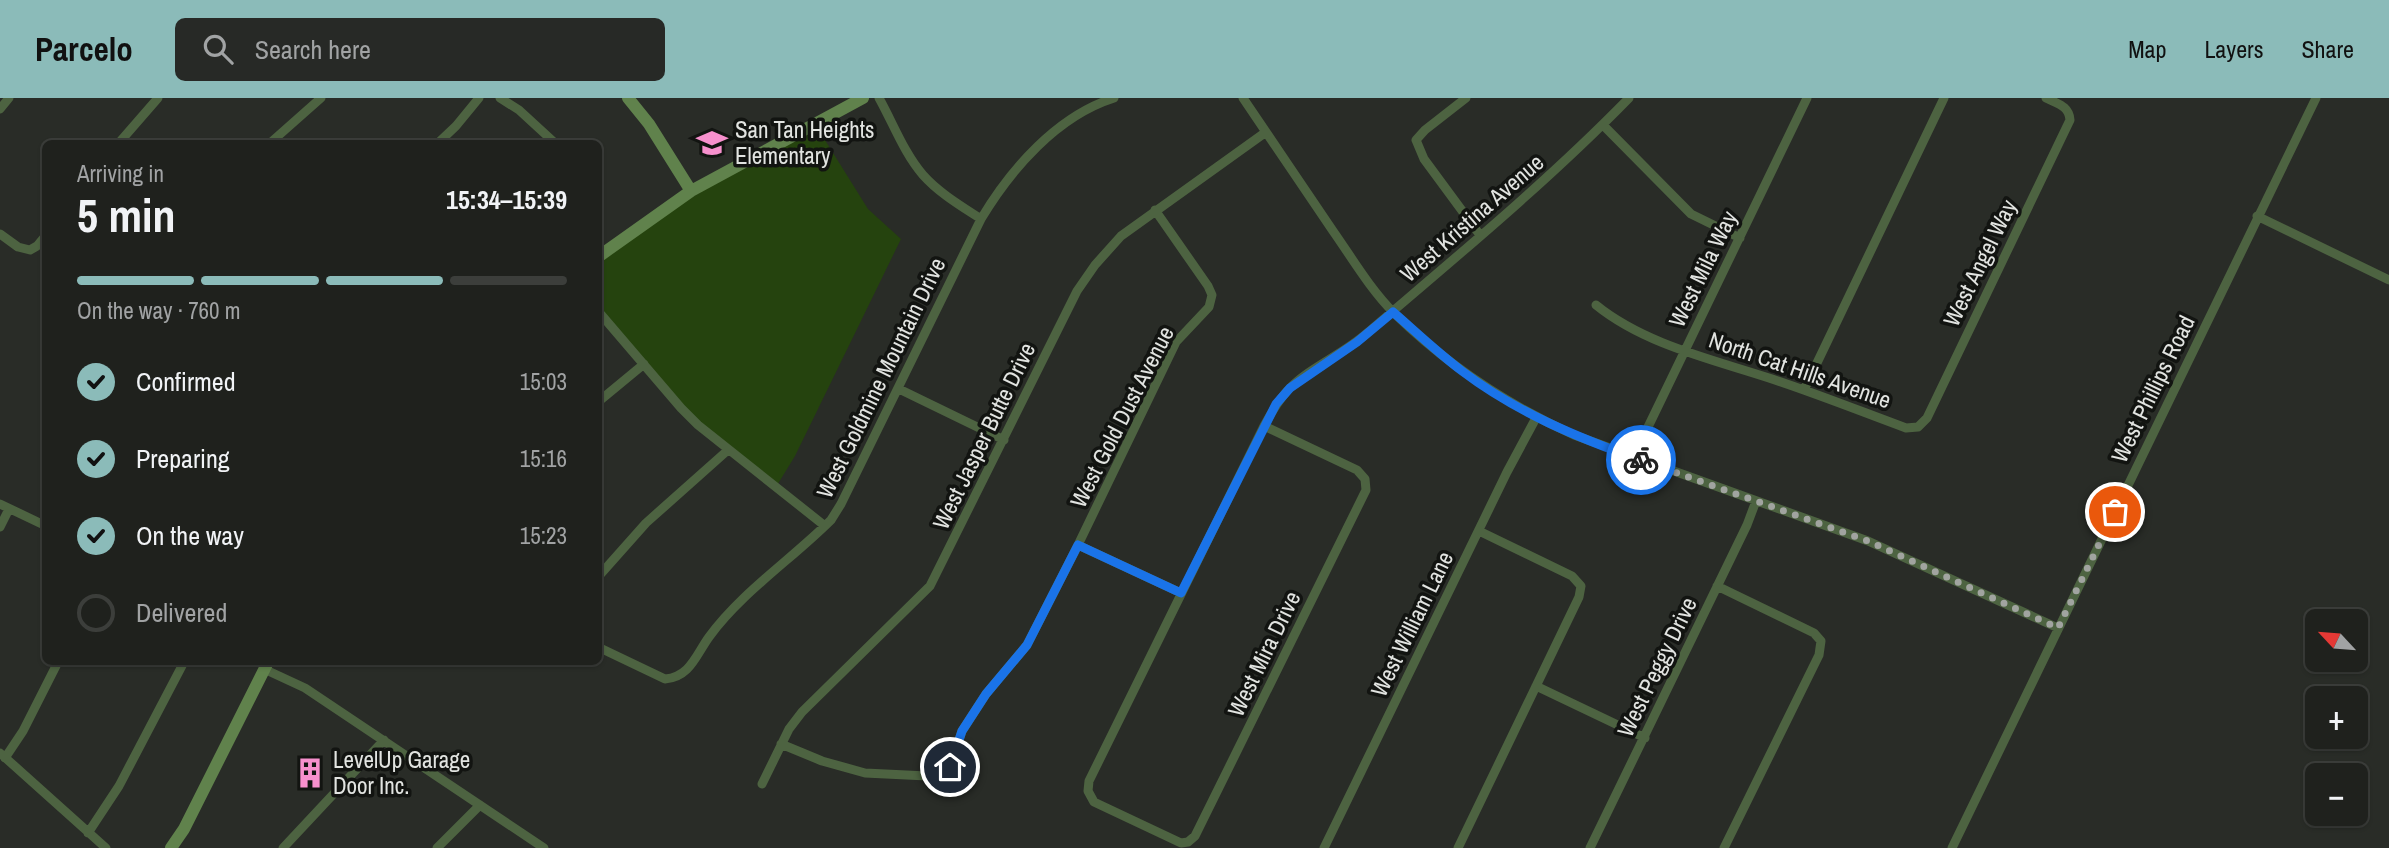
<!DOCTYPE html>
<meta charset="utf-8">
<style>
:root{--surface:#1f211d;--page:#272926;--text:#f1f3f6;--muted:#a1a3a4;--line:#3c3e3b;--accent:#8bbbb9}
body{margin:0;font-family:"Archivo Narrow",sans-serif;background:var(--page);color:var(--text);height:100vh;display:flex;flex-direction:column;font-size:26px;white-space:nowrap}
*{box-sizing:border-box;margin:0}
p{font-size:23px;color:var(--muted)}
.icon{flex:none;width:38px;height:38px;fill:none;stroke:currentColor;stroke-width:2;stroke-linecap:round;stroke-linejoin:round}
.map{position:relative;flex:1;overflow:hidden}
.drawer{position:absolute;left:42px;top:42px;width:560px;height:525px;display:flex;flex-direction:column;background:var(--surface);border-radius:10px;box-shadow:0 2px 5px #0004,0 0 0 2px var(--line)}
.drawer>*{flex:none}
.needle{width:46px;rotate:296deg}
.fabs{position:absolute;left:2305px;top:511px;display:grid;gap:14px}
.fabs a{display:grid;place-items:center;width:63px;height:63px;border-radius:10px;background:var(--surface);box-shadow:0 2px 5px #0004,0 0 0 2px var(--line);font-size:35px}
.pin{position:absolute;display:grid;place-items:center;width:60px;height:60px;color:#fff;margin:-30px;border:4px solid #fff;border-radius:50%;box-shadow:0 2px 7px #0007}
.courier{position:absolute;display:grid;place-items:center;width:70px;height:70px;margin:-35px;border:5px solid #1a73e8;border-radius:50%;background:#fff;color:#222;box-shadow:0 2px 9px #0007}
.headline em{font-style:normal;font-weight:800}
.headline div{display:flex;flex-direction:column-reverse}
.headline{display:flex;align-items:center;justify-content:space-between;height:119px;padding:0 35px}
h1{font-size:46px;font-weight:800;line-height:52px}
.bar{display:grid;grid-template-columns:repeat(4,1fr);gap:10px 7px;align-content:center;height:84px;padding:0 35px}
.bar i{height:9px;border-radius:5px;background:var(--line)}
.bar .active{background:var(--accent)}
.bar p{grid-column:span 4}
ol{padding:0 35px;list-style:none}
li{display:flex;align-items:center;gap:21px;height:77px}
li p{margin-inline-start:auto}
li .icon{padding:7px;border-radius:50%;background:var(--accent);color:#111;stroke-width:4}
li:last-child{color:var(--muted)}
li i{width:38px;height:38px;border:4px solid var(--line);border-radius:50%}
header{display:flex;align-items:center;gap:42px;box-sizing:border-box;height:98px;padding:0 35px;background:var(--accent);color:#111}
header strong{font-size:33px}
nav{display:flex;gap:38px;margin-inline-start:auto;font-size:24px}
.search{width:490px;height:63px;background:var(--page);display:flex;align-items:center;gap:18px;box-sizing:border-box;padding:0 24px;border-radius:10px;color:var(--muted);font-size:26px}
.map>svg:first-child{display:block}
.green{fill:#25430e}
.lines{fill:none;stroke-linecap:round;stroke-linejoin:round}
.street{stroke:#4d6341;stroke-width:9}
.secondary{stroke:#60824c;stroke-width:12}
.done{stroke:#a1a4a0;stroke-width:7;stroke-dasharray:0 12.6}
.route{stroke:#1a73e8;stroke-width:9}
.labels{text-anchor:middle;stroke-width:7;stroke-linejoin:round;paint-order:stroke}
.poi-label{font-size:23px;fill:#e2e4e1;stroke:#121411;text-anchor:start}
.street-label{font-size:23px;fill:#e2e4e1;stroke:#121411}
</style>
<header>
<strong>Parcelo</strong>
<div class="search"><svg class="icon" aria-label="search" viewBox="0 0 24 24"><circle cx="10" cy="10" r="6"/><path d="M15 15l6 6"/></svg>Search here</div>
<nav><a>Map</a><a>Layers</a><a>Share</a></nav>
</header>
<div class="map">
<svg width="2389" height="750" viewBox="0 0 2389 750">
<rect width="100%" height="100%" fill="#292c27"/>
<path class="green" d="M815 26 868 111 901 141 795 358 776 389 698 327 599 213V159L628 137Z"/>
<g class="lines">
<path class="street" d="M500 0 519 12 556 46
M879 0C893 25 904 55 923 77 939 95 961 108 981 121
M1243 0C1273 44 1303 89 1333 133 1352 160 1370 191 1394 215 1446 266 1508 307 1574 337L1868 443 2058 530
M1466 0 1425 32 1416 42 1424 61 1480 137
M0 11 9 0
M1603 27 1691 116 1740 140
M118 46 158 0
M269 46 321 0
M437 46 456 28 479 0
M2257 118 2389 182
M0 136 18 149 30 152 37 148 46 137
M1596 207C1644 246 1711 261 1769 280 1815 295 1860 313 1906 330L1918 329 1927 320 2070 22C2069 8 2058 6 2046 0
M598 213 681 310 698 327 825 428
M899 291 1004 342
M1804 292 1944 0
M598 304 644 266
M1264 328 1357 372 1365 381 1366 392 1195 738 1188 744 1181 745 1094 704 1088 693 1089 683 1264 328C1271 315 1278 303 1288 292 1310 269 1342 257 1366 236 1456 159 1547 84 1629 0
M1636 361 1648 329 1807 0
M0 406 46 428
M0 429 9 411
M1078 447 1181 495
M598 479 646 425 728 352
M1717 488 1814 535 1821 543 1819 557 1724 750
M598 549 665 581C690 579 696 557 709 539 742 494 792 461 831 422L841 406 981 121C1011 71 1057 18 1114 0
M264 571 305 590 544 750
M1536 588 1645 640
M781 646 822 663 865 675 927 678 941 676 950 669 962 633 986 596 1027 547 1078 447 1176 244 1209 209 1212 197 1208 188 1155 112
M0 655 106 750
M5 660 23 633 58 564
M762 686 789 631 802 614 930 488 1077 193 1095 167 1121 138 1266 34
M88 735 119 688 184 564
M283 750 384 642
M437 750 480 707
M1324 750 1507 374 1536 320
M1458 750 1579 499 1581 488 1572 478 1479 433
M1590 750 1747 427 1756 403
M1952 750 2316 0"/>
<path class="secondary" d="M628 0 649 26 691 93
M598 159 691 93 863 0
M171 750 184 731 268 564"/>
</g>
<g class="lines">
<path class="done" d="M1641 362 1868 443 2058 530 2115 414"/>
<path class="route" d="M950 669 962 633 986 596 1027 547 1078 447 1181 495 1276 306 1290 290 1357 244 1393 214C1416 234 1438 255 1462 273 1516 314 1578 340 1641 362"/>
</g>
<defs>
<g id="school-bare" transform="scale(2.415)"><path d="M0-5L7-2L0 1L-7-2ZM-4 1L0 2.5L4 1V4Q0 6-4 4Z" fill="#f790cd" stroke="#121411" stroke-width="2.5" paint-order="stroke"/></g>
<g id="building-bare" transform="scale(2.415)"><path d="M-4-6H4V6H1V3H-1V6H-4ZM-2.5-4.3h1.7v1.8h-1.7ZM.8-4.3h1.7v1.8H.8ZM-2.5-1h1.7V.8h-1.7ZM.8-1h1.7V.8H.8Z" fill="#f790cd" stroke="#121411" stroke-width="2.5" paint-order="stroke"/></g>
</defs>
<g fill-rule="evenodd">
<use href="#school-bare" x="712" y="45"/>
<use href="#building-bare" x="310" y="675"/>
</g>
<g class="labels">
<g class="poi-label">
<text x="735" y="40">San Tan Heights<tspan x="735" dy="26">Elementary</tspan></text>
<text x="333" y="670">LevelUp Garage<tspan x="333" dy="26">Door Inc.</tspan></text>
</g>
<g class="street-label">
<text transform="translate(1472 120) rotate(-41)" y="8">West Kristina Avenue</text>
<text transform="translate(1980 165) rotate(-64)" y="8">West Angel Way</text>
<text transform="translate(1703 171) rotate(-64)" y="8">West Mila Way</text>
<text transform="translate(1800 272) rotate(19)" y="8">North Cat Hills Avenue</text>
<text transform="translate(881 280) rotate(-64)" y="8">West Goldmine Mountain Drive</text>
<text transform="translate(2153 291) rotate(-64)" y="8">West Phillips Road</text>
<text transform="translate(1122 319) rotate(-63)" y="8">West Gold Dust Avenue</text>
<text transform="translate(984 338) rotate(-64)" y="8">West Jasper Butte Drive</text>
<text transform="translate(1412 526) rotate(-64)" y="8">West William Lane</text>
<text transform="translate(1264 556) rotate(-64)" y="8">West Mira Drive</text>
<text transform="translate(1657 569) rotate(-64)" y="8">West Peggy Drive</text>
</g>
</g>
</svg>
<div class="fabs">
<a><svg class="needle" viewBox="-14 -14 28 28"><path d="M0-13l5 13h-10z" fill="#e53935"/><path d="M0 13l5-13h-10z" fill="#a1a3a4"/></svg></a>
<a>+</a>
<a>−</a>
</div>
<div class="pin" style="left:2115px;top:414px;background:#ea580c"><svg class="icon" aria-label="bag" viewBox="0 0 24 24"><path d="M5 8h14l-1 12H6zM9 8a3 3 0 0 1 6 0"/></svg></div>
<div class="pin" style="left:950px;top:669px;background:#1f2937"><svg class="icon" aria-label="home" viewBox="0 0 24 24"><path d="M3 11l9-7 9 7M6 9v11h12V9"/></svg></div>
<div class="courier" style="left:1641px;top:362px"><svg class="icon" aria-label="bike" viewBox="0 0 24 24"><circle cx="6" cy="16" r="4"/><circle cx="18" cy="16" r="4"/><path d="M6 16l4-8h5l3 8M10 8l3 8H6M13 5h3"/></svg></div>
<section class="drawer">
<div class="headline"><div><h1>5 min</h1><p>Arriving in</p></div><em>15:34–15:39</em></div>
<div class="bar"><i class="active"></i><i class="active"></i><i class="active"></i><i></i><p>On the way · 760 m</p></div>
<ol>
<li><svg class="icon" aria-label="check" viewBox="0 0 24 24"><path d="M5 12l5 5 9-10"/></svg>Confirmed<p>15:03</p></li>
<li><svg class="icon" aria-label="check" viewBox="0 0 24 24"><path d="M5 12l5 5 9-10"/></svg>Preparing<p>15:16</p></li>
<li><svg class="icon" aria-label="check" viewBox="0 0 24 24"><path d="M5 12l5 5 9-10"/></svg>On the way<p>15:23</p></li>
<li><i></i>Delivered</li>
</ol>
</section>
</div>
